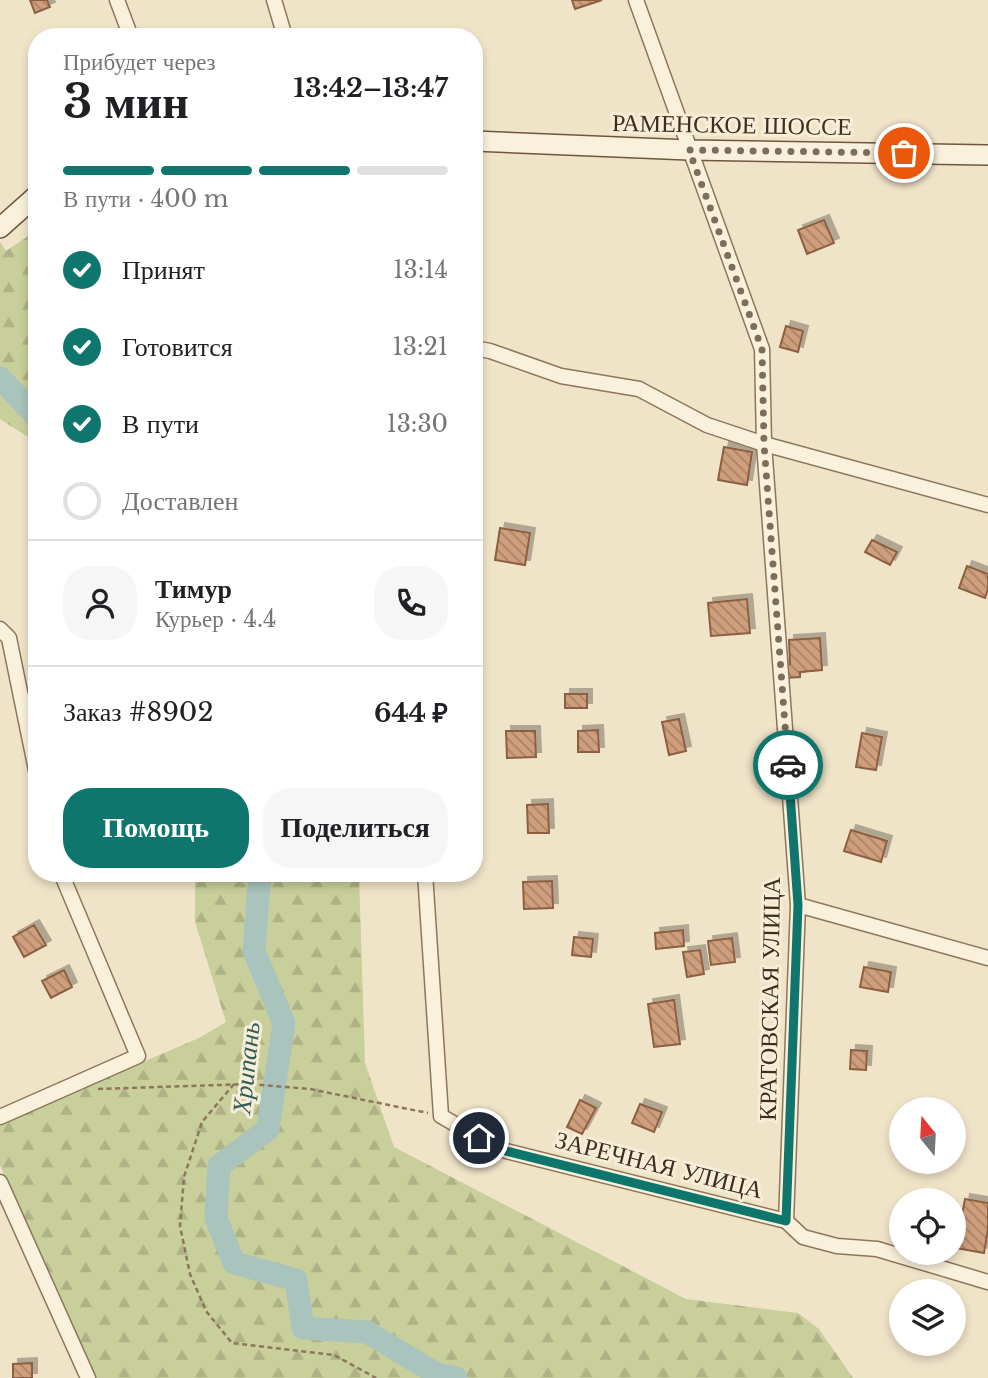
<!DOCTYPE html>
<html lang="ru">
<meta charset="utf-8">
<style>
:root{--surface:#fff;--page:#f6f6f6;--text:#202124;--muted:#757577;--line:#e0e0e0;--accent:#0f766e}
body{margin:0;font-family:"Libre Baskerville",serif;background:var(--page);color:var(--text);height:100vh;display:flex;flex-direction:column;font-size:26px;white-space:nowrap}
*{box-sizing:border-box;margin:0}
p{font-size:23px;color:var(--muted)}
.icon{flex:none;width:38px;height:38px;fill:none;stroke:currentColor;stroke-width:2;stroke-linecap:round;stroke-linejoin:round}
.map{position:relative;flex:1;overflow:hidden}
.side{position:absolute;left:28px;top:28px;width:455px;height:854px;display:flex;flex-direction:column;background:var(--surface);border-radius:28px;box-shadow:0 4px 10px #0003}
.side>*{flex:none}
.needle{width:46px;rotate:342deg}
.controls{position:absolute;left:889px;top:1097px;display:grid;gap:14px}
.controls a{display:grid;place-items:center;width:77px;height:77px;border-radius:50%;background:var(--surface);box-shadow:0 4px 10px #0003;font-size:35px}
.pin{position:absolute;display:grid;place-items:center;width:60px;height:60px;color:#fff;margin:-30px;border:4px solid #fff;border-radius:50%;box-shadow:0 2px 7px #0007}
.courier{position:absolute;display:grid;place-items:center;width:70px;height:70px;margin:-35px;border:5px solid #0f766e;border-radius:50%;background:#fff;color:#222;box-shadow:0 2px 9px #0007}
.headline em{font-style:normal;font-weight:700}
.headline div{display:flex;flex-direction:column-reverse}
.headline{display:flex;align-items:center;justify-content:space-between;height:119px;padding:0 35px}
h1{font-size:46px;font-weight:700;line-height:52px}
.bar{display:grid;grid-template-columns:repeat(4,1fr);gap:10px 7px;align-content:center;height:84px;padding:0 35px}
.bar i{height:9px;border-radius:5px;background:var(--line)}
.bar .current{background:var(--accent)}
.bar p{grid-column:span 4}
.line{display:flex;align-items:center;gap:18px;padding:0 35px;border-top:2px solid var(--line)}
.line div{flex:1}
.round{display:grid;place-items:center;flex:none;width:74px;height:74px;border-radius:28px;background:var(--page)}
ol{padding:0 35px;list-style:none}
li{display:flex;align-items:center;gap:21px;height:77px}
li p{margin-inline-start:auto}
li .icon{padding:7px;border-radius:50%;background:var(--accent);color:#fff;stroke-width:4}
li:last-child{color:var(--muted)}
li i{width:38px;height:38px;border:4px solid var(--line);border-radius:50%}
.cta{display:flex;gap:14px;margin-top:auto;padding:14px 35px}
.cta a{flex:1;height:80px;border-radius:28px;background:var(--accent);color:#fff;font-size:28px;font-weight:700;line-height:80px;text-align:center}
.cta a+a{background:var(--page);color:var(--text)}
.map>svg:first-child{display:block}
.forest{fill:url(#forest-firs)}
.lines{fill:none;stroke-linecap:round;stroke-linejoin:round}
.river{stroke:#a9c4bc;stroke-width:23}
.building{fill:url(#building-back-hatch);stroke:#8d5f41;stroke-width:2;filter:url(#shadow)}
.street-casing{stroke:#8d765c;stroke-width:17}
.secondary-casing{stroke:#6f573f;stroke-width:22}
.path{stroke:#8d765c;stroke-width:2.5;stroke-dasharray:5 3.5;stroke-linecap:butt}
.street{stroke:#faf1dc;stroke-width:14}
.secondary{stroke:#faf1dc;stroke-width:19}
.done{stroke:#7c6e5b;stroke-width:7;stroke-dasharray:0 12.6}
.route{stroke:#0f766e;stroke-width:9}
.labels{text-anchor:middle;stroke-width:6;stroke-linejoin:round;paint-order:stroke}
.street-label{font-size:24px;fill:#3d2e20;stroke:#f7eed8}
.water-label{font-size:26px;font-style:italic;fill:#2f5d5a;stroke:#f7eed8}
</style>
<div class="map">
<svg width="988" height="1378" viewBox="0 0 988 1378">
<defs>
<pattern id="forest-firs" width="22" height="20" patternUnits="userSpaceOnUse" patternTransform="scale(1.75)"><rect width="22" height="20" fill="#c9cf9b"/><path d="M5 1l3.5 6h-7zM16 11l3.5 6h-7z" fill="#aeb285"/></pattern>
<pattern id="building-back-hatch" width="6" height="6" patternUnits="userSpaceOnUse" patternTransform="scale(1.75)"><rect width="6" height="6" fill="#cf9f7d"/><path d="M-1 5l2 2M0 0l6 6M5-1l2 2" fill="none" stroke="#a98266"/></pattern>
<filter id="shadow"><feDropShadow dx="5" dy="-5" stdDeviation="0" flood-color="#0004"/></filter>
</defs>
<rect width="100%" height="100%" fill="#f0e4c8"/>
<path class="forest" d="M37 230V443L0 419V242L6 251Z
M195 873H359L365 1063 394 1147 686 1299 798 1313 819 1329 853 1378H92L0 1165V1123L199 1038 226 1022 195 922Z"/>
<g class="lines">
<path class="river" d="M0 378 37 417
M260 873 254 951 284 1023 268 1129 219 1166 216 1218 234 1263 296 1280 303 1328 367 1332 437 1374 456 1378"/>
</g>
<path class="building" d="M30 0H47L50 7 35 13Z
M572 0H602L575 9Z
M824 220 834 243 807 254 798 230Z
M786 326 803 331 798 352 780 347Z
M724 447 752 452 747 485 718 480Z
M500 528 530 533 525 565 495 560Z
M872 540 897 552 890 565 865 552Z
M967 566 988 574V589L985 598 959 588Z
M747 599 750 633 711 636 708 603Z
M820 638 822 670 800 672V677L785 678 784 665 790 664 789 640Z
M565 694H587V708H565Z
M679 719 686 751 669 755 662 722Z
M598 730 599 752H578V731Z
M506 731H535L536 757 507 758Z
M862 733 882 737 876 770 856 767Z
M548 804 549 833H528L527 805Z
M851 830 887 841 881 862 844 851Z
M552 881 553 908 524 909 523 882Z
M34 925 46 945 24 957 13 937Z
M683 930 684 946 656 949 655 933Z
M574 937 593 939 591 957 572 955Z
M732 938 735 962 711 965 708 941Z
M700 950 704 974 687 977 683 952Z
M864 967 891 972 888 992 860 987Z
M64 970 72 987 51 998 42 981Z
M674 1000 680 1044 654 1047 648 1004Z
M851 1050 867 1051 866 1070 850 1069Z
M580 1100 596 1108 582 1134 567 1127Z
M640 1104 662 1112 654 1132 632 1123Z
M954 1125H956L957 1145H954Z
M965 1199 988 1203V1229L984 1253 956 1248Z
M32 1363V1378H13V1364Z"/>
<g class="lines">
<g class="street-casing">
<path id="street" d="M117 0 131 37
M274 0 285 37
M636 0 762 349 764 444 798 905 786 1221
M474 348 490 351 561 376 639 389 707 425 764 444 988 505
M0 629 9 638 37 775
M425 873 441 1116 498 1149 786 1221 803 1237 837 1246 877 1249 988 1282
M798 905 988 958
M0 1117 138 1056 61 873
M0 1182 88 1378"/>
</g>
<g class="secondary-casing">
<path id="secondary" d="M474 141 689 150 988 155
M0 228 37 195"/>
</g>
<path class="path" d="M234 1084 202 1122 184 1177 180 1226 190 1274 206 1311 232 1343 334 1355 376 1378
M98 1089 249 1084 310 1089 428 1113"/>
<use href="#street" class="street"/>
<use href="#secondary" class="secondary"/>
</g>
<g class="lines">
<path class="done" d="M788 765 764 444 762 349 689 150 904 153"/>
<path class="route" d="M479 1138 498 1149 786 1221 798 905 788 765"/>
</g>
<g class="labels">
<g class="street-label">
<text transform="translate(732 125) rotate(1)" y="8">РАМЕНСКОЕ ШОССЕ</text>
<text transform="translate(770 999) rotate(-89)" y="8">КРАТОВСКАЯ УЛИЦА</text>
<text transform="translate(659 1165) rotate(14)" y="8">ЗАРЕЧНАЯ УЛИЦА</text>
</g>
<g class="water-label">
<text transform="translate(246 1068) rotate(-84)" y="9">Хрипань</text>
</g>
</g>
</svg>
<div class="controls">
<a><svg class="needle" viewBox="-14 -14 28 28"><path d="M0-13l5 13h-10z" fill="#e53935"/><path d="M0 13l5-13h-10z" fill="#757577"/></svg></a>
<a><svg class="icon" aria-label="locate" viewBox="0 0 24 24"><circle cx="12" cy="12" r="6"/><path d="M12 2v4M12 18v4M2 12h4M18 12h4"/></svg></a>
<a><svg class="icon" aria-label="layers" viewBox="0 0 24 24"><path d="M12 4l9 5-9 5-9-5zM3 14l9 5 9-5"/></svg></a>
</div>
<div class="pin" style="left:904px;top:153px;background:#ea580c"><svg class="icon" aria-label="bag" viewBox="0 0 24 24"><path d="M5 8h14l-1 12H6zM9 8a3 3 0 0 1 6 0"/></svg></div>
<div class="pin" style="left:479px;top:1138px;background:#1f2937"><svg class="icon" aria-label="home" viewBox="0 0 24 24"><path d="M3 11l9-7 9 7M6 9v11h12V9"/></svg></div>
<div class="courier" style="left:788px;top:765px"><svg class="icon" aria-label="car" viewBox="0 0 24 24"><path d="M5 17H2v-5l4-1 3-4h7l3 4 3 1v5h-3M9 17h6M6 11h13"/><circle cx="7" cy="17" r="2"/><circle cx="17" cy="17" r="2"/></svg></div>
<section class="side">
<div class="headline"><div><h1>3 мин</h1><p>Прибудет через</p></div><em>13:42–13:47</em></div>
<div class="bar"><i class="current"></i><i class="current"></i><i class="current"></i><i></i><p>В пути · 400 m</p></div>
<ol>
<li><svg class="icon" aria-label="check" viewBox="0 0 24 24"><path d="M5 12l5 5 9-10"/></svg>Принят<p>13:14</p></li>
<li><svg class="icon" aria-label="check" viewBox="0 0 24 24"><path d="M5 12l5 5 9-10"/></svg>Готовится<p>13:21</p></li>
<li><svg class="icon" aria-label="check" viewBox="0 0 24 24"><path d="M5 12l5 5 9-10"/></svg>В пути<p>13:30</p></li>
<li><i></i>Доставлен</li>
</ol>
<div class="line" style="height:126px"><a class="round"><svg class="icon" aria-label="person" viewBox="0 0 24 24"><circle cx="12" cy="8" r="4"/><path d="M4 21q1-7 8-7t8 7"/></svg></a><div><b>Тимур</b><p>Курьер · 4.4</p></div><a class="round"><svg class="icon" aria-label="phone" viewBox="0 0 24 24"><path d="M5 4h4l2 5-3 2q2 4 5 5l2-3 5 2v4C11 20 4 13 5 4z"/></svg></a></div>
<div class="line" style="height:91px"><div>Заказ #8902</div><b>644 ₽</b></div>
<div class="cta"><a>Помощь</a><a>Поделиться</a></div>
</section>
</div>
